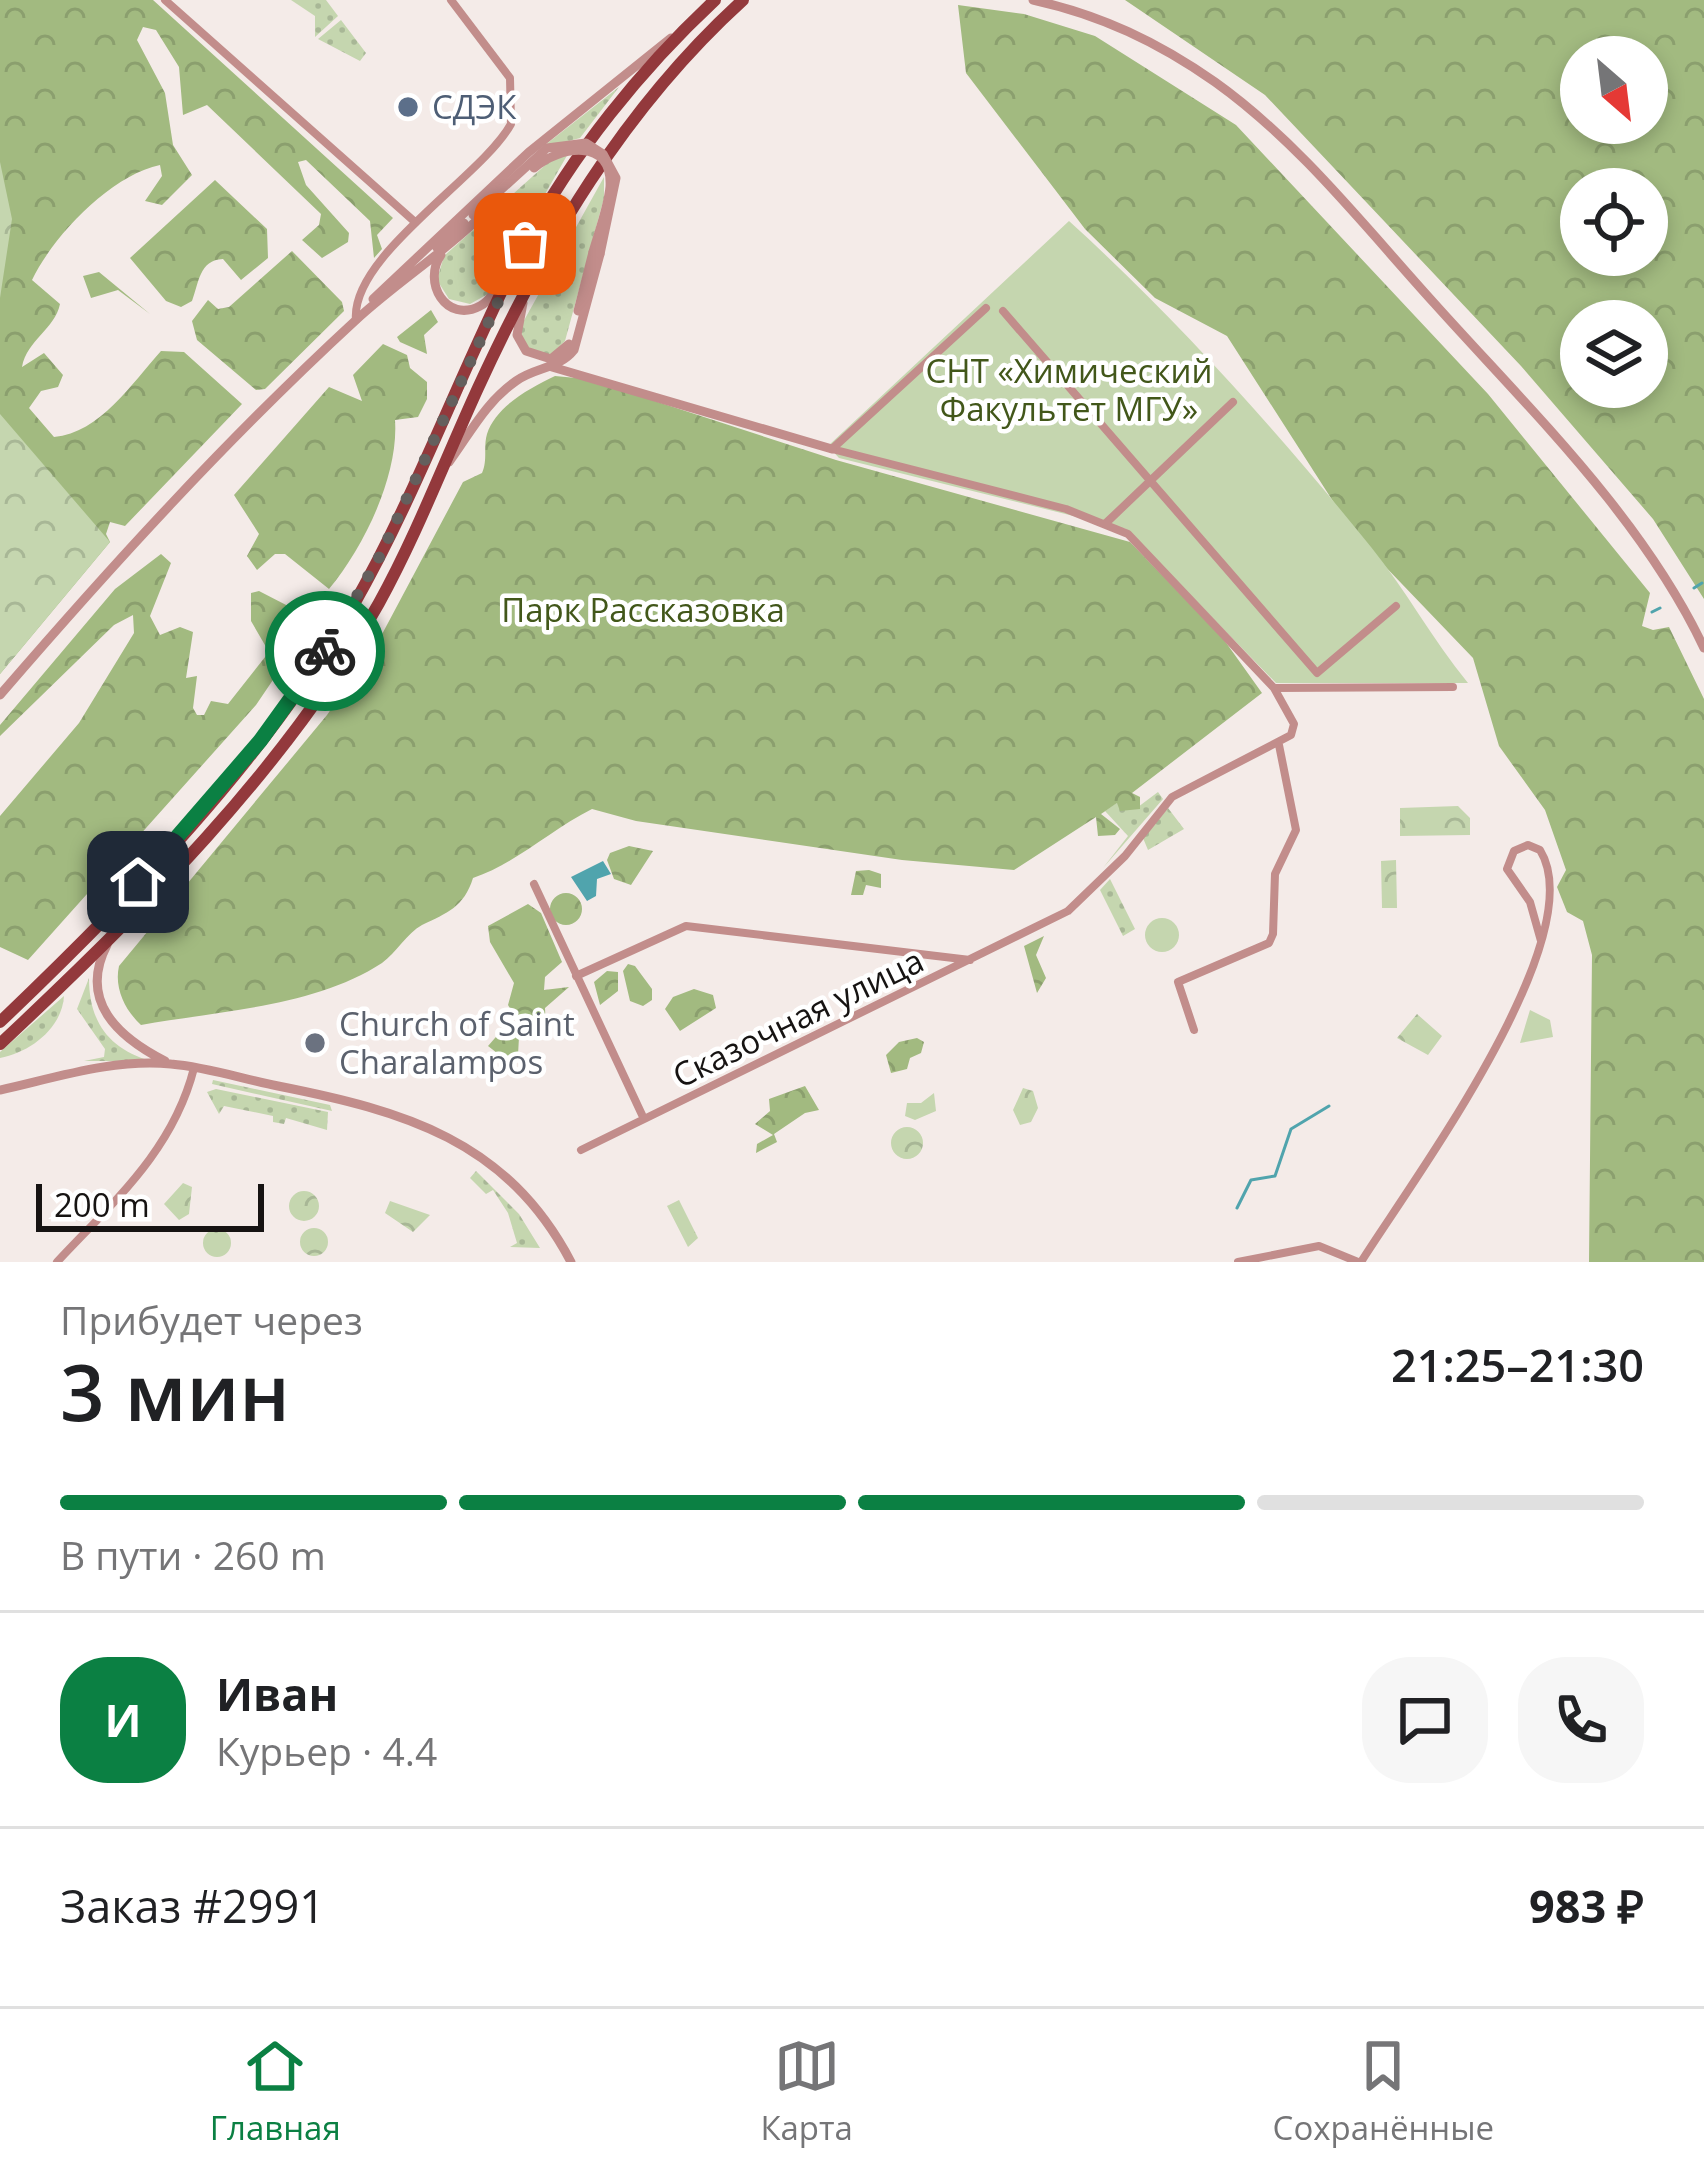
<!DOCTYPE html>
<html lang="ru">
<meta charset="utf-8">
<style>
:root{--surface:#fff;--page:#f6f6f6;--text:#202124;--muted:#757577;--line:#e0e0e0;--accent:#0b8043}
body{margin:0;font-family:"Open Sans",sans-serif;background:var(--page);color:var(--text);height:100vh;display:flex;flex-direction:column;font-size:45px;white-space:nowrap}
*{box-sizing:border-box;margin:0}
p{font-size:39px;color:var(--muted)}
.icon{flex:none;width:66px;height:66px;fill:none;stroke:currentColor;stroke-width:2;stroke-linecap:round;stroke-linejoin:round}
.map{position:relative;height:1262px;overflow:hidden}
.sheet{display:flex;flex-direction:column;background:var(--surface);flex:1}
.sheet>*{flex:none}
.needle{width:78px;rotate:152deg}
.tools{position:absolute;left:1560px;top:36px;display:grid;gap:24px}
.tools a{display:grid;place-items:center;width:108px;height:108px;border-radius:50%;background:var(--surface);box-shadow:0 6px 18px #0003;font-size:60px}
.scale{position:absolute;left:36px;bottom:30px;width:228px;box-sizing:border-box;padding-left:12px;border:6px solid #161312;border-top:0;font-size:33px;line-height:42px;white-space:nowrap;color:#161312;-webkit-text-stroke:9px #fff;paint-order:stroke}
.pin{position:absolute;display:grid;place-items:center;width:102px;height:102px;color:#fff;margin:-51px;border-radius:24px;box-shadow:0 6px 18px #0006}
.courier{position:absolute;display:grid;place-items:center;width:120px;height:120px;margin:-60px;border:9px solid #0b8043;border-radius:50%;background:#fff;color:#222;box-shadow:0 3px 15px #0007}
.overview em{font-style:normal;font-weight:600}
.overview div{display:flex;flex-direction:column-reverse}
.overview{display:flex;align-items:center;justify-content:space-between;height:204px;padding:0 60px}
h1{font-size:78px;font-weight:600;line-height:90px}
.bar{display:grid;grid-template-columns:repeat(4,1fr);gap:18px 12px;align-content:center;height:144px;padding:0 60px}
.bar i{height:15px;border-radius:9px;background:var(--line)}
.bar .current{background:var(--accent)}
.bar p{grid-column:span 4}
.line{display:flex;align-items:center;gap:30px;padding:0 60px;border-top:3px solid var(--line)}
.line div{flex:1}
.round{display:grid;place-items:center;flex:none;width:126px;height:126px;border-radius:48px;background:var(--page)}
.tab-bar{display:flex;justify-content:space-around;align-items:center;height:168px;border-top:3px solid var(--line);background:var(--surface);font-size:33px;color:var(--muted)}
.tab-bar a{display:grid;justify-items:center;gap:6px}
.tab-bar .current{color:var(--accent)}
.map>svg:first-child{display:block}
.grass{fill:url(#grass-dots)}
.forest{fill:url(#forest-crowns);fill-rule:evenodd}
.park{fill:url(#park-crowns)}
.garden{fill:#c5d6af}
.water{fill:#50a4ad}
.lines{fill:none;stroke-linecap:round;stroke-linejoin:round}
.stream{stroke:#50a4ad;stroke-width:3}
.minor{stroke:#c28d8b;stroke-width:8}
.tertiary{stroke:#c28d8b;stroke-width:9}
.primary{stroke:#93393c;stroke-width:12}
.tertiary-bridge{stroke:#c28d8b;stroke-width:9}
.done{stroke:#645f5d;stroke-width:12;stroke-dasharray:0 21.6}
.route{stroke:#0b8043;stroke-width:15}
.service-dot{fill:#5c6f8a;stroke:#fff;stroke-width:4.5}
.worship-dot{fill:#6b7280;stroke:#fff;stroke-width:4.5}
.labels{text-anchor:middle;stroke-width:9;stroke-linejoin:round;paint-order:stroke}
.service-label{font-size:33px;fill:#4e5e75;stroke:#fff;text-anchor:start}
.park-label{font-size:33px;fill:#42571a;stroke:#fff}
.street-label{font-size:33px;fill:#161312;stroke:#fff}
.worship-label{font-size:33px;fill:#5b616d;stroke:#fff;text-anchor:start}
</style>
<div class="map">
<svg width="1704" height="1262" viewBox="0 0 1704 1262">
<defs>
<pattern id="grass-dots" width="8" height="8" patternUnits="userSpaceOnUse" patternTransform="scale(3)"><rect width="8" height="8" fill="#c5d6af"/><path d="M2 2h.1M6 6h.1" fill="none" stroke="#a8b796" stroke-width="1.8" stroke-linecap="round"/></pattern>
<pattern id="forest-crowns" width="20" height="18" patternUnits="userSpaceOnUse" patternTransform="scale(3)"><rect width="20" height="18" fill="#a2ba80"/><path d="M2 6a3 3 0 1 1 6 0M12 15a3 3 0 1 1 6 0" fill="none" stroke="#8b9f6e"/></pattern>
<pattern id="park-crowns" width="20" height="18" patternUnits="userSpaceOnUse" patternTransform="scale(3)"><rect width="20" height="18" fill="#c5d6af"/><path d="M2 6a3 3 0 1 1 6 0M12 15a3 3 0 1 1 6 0" fill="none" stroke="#a8b796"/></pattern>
</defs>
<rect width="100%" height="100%" fill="#f4ebe8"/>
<path class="grass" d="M291 0H326L338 16 315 37V16Z
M341 20 366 53 360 61 318 39Z
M619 87 580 138 540 149Z
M569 152 488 294 470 304 449 299 437 280 444 256 552 159Z
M604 177V198L565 341 552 354H534L521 340 522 324Z
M1158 792 1163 799 1103 868 1128 836 1105 811 1127 796 1138 807Z
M1168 808 1184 829 1148 850 1143 838Z
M1110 879 1135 929 1123 936 1100 890Z
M89 978C89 1022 109 1049 151 1061H84L104 1057 105 1049 77 1009Z
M64 996C62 1028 31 1052 0 1058V1052Z
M213 1080 330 1105 332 1111 212 1084Z
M216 1089 328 1112 327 1130 286 1118 284 1124 273 1122V1116L224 1106 219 1114 207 1092Z
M476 1171 519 1214 540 1248 510 1247 517 1243 508 1213 493 1190 486 1194 470 1178Z"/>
<path class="forest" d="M0 0H153L393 218 377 235 382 249 374 258 370 221 306 160 298 162 306 185 349 233 348 242 322 258 302 240 319 225 321 214 207 105 183 115 179 67 156 30 143 27 137 40 165 93 173 145 192 175 162 205 145 201 162 176 160 165C111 175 53 236 32 280L60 304C55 329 27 340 22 367L44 353 63 375 58 387 41 391 29 408 54 437C100 433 132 383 161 351L184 352 242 404 125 526 110 522 106 534 110 542 0 674Z
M1125 0H1704V599L1653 519 1521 366 1265 95ZM1647 57V123H1581V57ZM1647 189V255H1581V189ZM1647 321V387H1581V321Z
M958 5 1024 14 1095 36 1236 125 1488 394 1650 593 1642 626 1653 630 1669 627 1704 699V1262H1589L1592 955 1583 921 1567 912 1557 887 1566 870 1545 810 1499 746 1473 658 1354 534 1227 336 1155 298 1085 229 966 73Z
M215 180 267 229 268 258 241 280 223 259C199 260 199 283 192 301L181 307 166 301 130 258Z
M292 251 342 302 344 311 265 389 256 390 197 340 192 321 208 300 218 309 229 307Z
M99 272 150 314 118 290 91 298 83 276Z
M431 310 438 322 424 335 427 354 400 342 397 337Z
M383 344 407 355 410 368 427 382V399L418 417 395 420C399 475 364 547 329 589L285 554H275L257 570 247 556 259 534 234 495 329 387 362 401 353 375Z
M555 376 587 379 836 460 1130 542 1222 637 1262 693 1132 793 1140 797V809L1120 811 1117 803 1101 814 1120 829 1115 835 1098 836 1096 817 1014 870 902 860 636 821 592 809C550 830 517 863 473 878 464 907 447 913 422 925 407 933 396 953 382 963 315 1007 218 1011 141 1025 125 1010 114 988 119 966L327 715 380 638 463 482 482 473C488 459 483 448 487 434 496 406 530 388 555 376Z
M161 554 171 563 150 616 160 635 180 627 193 632 186 678 197 676 193 708 197 715H204L211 701 228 704 269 652 251 621V593L259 591 290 607 308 597 319 612 256 705 28 960 0 947V816L79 723 134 633 133 615 114 625 0 736V725L115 589Z
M629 846 653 851 631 885 614 879 607 860 610 853Z
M869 870 881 874V888L866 885 863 895H851L856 871Z
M550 909a16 16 0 1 1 32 0a16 16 0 1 1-32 0Z
M528 904 541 913 562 962 545 977 544 990 569 987 545 1008 546 1030 529 1040 508 1005 514 983 490 942 488 926Z
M1044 936 1036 955 1046 978 1037 993 1024 946Z
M628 964 635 966 652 989V1000L643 1006 630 1001 623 971Z
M607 971 618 972V991L600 1005 594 982Z
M694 989 713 995 716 1008 680 1031 665 1009 673 997Z
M502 1030 519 1037 518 1055 501 1056 488 1046Z
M917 1038 924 1042 921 1053 910 1058 907 1069 891 1073 886 1055 899 1042Z
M805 1086 819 1110 805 1113 774 1134 777 1142 756 1153 757 1144 773 1135 755 1124 770 1111 769 1099Z"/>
<path class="park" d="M0 162 12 219 0 298Z
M0 414 110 542 0 674Z
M1458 806 1470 818V835L1400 836V808Z
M1396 860 1397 908H1382L1381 861Z
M1417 1014 1442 1036 1428 1055 1397 1038Z
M1023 1088 1033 1091 1038 1108 1031 1122 1020 1125 1013 1110Z
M934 1093 936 1111 915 1120 905 1116 907 1103H921Z
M891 1143a16 16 0 1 1 32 0a16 16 0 1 1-32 0Z
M183 1183 192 1187 189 1214 179 1220 164 1204Z
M289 1206a15 15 0 1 1 30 0a15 15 0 1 1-30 0Z
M679 1200 698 1238 688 1247 667 1206Z
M390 1201 430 1215 413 1232 385 1213Z
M300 1242a14 14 0 1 1 28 0a14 14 0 1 1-28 0Z
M203 1243a14 14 0 1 1 28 0a14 14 0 1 1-28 0Z"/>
<path class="garden" d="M1069 221C1178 320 1278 432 1371 547 1406 590 1432 639 1468 683H1276L1126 529 839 458 828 446Z
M1145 935a17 17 0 1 1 34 0a17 17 0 1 1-34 0Z
M1530 1010 1550 1020 1553 1037 1520 1043Z"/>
<path class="water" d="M603 861 611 874 597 879 596 896 587 901 571 877Z"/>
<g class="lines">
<path class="stream" d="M1694 588 1702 583
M1652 612 1660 608
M1237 1208 1251 1180 1275 1176 1291 1129 1329 1106"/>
<path class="minor" d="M165 0 415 222
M1003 311 1317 673 1396 606
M356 320C350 256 482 177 511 124L510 78 451 0
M1106 523 1233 402
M1275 688 1453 687
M534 884 644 1119
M576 976 686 926 970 960
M1194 1030 1178 982 1269 943 1273 934 1275 874 1296 830 1279 745
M581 1150 1068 911 1125 856 1172 797 1291 735 1294 724 1274 688 1128 534 1066 509 832 449 986 308
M57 1262C113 1202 173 1151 194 1068
M1238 1262 1319 1246 1358 1262
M1361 1262C1410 1184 1594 937 1540 850L1528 845 1514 851 1507 869 1530 902 1541 941"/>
<path class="tertiary" d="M1033 0C1101 15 1158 42 1215 82 1299 142 1365 227 1434 303 1530 410 1642 517 1704 648
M437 248 464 223
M441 255C422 282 446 324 480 306 496 298 503 271 514 257
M373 299 529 152 671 38
M523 303 517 335 526 351 551 359 569 344
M578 311 593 252
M552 367 832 449
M449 462C471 432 485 403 516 381 535 367 559 369 574 350L600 254
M0 695C113 564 229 437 356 320 395 284 439 256 477 220
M107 945C78 1001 118 1037 165 1061
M0 1090C54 1078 115 1058 171 1064 207 1067 243 1079 278 1086 404 1111 507 1140 571 1262"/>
<path class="primary" d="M0 1022C130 898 263 762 353 606 419 490 464 362 525 244 572 154 642 68 715 0
M0 1044C139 914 285 770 379 603 417 534 445 460 478 388 544 244 624 108 743 0"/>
<path class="tertiary-bridge" d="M534 168C559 146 613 137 610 187 608 208 599 231 593 252
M473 215 547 148 586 143 603 154 616 178 600 254"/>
</g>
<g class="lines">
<path class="done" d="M325 651 381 554 525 244"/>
<path class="route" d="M138 882 260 741 325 651"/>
</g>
<circle class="service-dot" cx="408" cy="107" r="12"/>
<circle class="worship-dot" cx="315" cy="1043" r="12"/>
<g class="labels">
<g class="service-label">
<text x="432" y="119">СДЭК</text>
</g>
<g class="park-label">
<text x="1069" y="383">СНТ «Химический<tspan x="1069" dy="38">Факультет МГУ»</tspan></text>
<text x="643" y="622">Парк Рассказовка</text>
</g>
<g class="street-label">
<text transform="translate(798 1018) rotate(-26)" y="12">Сказочная улица</text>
</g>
<g class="worship-label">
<text x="339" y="1036">Church of Saint<tspan x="339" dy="38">Charalampos</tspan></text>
</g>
</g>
</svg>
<div class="tools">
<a><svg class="needle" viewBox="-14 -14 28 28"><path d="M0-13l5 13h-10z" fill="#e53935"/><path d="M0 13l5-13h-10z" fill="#757577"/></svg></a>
<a><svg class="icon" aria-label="locate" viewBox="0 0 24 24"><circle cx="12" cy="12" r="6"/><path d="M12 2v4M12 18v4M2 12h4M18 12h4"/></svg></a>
<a><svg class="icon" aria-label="layers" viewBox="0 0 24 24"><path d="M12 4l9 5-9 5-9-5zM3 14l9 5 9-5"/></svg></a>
</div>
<div class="scale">200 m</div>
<div class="pin" style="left:525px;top:244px;background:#ea580c"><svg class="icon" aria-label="bag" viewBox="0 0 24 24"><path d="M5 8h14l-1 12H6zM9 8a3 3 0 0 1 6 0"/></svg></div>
<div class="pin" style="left:138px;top:882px;background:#1f2937"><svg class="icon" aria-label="home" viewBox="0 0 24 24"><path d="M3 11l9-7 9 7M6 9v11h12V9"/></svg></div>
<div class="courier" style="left:325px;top:651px"><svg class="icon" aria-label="bike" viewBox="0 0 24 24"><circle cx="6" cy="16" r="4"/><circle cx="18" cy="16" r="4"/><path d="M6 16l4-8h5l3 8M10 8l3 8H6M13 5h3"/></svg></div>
</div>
<section class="sheet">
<div class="overview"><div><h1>3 мин</h1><p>Прибудет через</p></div><em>21:25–21:30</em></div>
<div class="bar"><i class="current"></i><i class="current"></i><i class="current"></i><i></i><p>В пути · 260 m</p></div>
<div class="line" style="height:216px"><b class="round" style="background:var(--accent);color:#fff">И</b><div><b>Иван</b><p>Курьер · 4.4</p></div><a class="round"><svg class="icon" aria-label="chat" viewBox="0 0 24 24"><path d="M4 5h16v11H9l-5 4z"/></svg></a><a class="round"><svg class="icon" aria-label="phone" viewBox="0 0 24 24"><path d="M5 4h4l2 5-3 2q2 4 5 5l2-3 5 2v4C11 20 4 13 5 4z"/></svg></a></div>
<div class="line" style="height:156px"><div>Заказ #2991</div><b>983 ₽</b></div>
</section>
<nav class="tab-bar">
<a class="current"><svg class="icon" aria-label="home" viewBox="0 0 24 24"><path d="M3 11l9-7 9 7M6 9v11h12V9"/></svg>Главная</a>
<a><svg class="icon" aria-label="map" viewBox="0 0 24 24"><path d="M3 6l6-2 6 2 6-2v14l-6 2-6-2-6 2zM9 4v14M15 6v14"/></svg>Карта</a>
<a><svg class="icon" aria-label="saved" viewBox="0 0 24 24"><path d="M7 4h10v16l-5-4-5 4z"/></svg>Сохранённые</a>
</nav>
